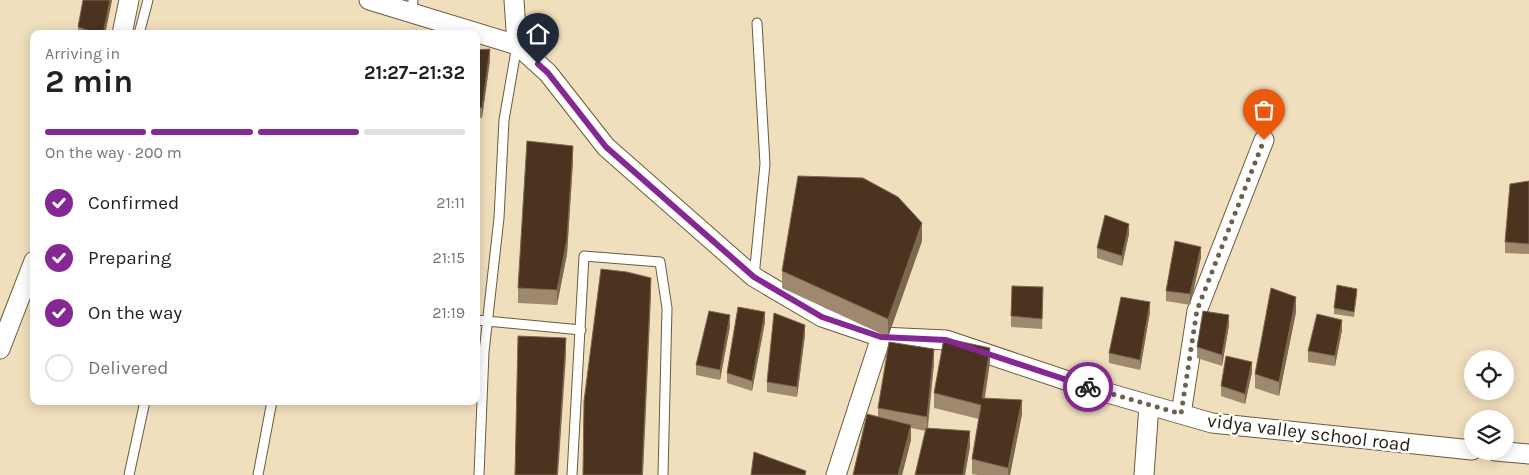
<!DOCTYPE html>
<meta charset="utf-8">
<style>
:root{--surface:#fff;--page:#f6f6f6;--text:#202124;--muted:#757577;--line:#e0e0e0;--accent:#842994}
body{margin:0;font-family:Karla,sans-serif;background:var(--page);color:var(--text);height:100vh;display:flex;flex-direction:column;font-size:19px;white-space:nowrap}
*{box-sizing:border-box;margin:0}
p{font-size:16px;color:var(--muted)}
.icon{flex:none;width:28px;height:28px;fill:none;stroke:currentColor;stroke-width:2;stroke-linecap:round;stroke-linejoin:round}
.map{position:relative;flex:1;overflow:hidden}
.side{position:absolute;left:30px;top:30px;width:450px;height:375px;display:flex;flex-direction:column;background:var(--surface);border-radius:10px;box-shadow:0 2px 12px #0003}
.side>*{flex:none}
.controls{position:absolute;left:1464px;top:350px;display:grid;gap:10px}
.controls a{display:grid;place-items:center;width:50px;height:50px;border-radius:50%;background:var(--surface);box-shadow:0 2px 12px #0003;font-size:25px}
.pin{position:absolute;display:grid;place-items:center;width:42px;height:42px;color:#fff;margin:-51px -21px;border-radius:50% 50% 50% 0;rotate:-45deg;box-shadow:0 0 5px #0007}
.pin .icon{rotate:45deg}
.courier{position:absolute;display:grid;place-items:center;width:50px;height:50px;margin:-25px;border:4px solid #842994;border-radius:50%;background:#fff;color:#222;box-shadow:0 1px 6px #0007}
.summary em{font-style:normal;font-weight:700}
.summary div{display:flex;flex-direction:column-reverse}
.summary{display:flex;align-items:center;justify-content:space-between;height:85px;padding:0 15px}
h1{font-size:32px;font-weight:700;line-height:38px}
.bar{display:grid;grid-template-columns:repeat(4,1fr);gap:8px 5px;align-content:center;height:60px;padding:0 15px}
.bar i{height:6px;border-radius:4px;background:var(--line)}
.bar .current{background:var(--accent)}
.bar p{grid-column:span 4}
ol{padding:0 15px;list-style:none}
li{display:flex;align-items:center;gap:15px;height:55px}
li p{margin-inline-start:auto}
li .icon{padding:5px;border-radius:50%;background:var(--accent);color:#fff;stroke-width:4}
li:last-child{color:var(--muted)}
li i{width:28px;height:28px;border:2px solid var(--line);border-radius:50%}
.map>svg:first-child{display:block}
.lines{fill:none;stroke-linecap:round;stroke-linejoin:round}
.service-casing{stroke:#6a5b3d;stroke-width:11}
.minor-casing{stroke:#6a5b3d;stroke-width:21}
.service{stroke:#fff;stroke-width:9}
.minor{stroke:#fff;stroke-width:19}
.wall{fill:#9e896e}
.shaded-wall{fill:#7d674e}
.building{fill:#4c331f;stroke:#7d674e}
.done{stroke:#6b624e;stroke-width:5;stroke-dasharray:0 9}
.route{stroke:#842994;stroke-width:6}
.labels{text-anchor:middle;stroke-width:5;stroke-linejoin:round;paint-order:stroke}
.street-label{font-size:19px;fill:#241e12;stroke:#fff}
</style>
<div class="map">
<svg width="1529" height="475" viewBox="0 0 1529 475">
<rect width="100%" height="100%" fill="#f0dfbd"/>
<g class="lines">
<g class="service-casing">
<path id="service" d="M412 13 413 0
M139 34 148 0
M754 277 765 164 757 23
M476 320 581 330
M129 475 145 401
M258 475 272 401
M479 475 484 352 499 218 504 120 517 45
M572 475 584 256 660 262 667 308 663 475"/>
</g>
<g class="minor-casing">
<path id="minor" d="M369 0 517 45 548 73 606 147 754 277 822 317 881 337 946 340 1080 385 1212 423 1472 450
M514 0 517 45
M122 34 129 0
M0 349 34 261
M1181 414 1197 311 1264 140
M1495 451 1529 454
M836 475 881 337
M1144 475 1149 405"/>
</g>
<use href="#service" class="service"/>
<use href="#minor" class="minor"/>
</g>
<path class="wall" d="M112 0 105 34H75L78 33V27Z
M476 50 490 60 482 118H476Z
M573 161 567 254 557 305 518 303V288Z
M1529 181V254L1505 253V242Z
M1129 234 1122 266 1097 258V248Z
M922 241 888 337 782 288V271Z
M1201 257 1190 305 1166 301V291Z
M1357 294 1354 317 1334 314V308Z
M1043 297 1042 329 1011 327V316Z
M1150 312 1140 370 1109 363V353Z
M1296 312 1279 396 1255 388V374Z
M765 322 752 391 727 383V373Z
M1229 325 1222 366 1197 358V347Z
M730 326 720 380 696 375V365Z
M1342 330 1335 366 1308 362V351Z
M805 335 797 397 767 392V382Z
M990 362 985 398 1022 414 1010 475H978L972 474V459L979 419 934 408V393Z
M934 363 928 428 970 446 965 475H915L926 431 911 428V440L902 475H853L878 416V408Z
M1252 372 1245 404 1221 396V386Z"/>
<path class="shaded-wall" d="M110 0H112L105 34H103Z
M490 49V60L482 118V108Z
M573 146V161L567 254 557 305V290Z
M922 223V241L888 337V319Z
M1129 224V234L1122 266V256Z
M1201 247V257L1190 305V294Z
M651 278V296L643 475H642Z
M1296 297V312L1279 396V382Z
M1150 302V312L1140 370V360Z
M765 312V322L752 391V381Z
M730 315V326L720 380V370Z
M1229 315V325L1222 366V355Z
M1342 320V330L1335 366V356Z
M805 325V335L797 397V387Z
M566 338V356L558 475H557Z
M990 348V362L982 412V398Z
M934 349V363L927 431V417Z
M1252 362V372L1245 404V394Z
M1022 400V414L1010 475H1008V468Z
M911 425V440L902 475H898Z
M970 431V446L965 475H963Z"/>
<path class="building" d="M83 0H110L103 34H100L78 27Z
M490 49 482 108 476 107V50Z
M527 141 573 146 567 239 557 290 518 288Z
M798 176 863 178 898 197 922 223 888 319 782 271Z
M1529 181V244L1505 242 1510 184Z
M1105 215 1129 224 1122 256 1097 248Z
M1175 241 1201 247 1190 294 1166 291Z
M601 269 627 272 651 278 642 475H583L584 401Z
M1337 285 1357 289 1354 312 1334 308Z
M1012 286 1043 287 1042 319 1011 316Z
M1271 288 1296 297 1279 382 1255 374Z
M1121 297 1150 302 1140 360 1109 353Z
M738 307 765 312 752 381 727 373Z
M709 311 730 315 720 370 696 365Z
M1203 311 1229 315 1222 355 1197 347Z
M774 313 805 325 797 387 767 382Z
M1317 314 1342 320 1335 356 1308 351Z
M518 336 566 338 557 475H515Z
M944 338 990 348 982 398 1022 400 1008 468 972 459 981 405 934 393Z
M889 342 934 349 927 417 878 408Z
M1226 356 1252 362 1245 394 1221 386Z
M867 414 911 425 898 475H853Z
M926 428 970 431 963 475H915Z
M754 452 806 471 805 475H751Z"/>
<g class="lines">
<path class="done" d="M1088 387 1181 414 1197 310 1264 140"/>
<path class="route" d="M538 64 548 73 606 147 754 277 822 317 881 337 946 340 1088 387"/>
</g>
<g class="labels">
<g class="street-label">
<text transform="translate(1309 432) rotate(7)" y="7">vidya valley school road</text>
</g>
</g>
</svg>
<div class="controls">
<a><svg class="icon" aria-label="locate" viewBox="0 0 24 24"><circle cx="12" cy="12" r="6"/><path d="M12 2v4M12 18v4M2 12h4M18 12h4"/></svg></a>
<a><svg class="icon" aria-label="layers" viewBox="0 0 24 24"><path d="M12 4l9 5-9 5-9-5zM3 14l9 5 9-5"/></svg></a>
</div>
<div class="pin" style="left:1264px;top:140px;background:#ea580c"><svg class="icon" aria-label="bag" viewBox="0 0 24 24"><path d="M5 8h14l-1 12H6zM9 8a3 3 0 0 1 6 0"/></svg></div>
<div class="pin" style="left:538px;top:64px;background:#1f2937"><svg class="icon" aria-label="home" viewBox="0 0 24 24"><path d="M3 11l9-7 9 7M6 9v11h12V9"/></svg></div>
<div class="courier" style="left:1088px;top:387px"><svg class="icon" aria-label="bike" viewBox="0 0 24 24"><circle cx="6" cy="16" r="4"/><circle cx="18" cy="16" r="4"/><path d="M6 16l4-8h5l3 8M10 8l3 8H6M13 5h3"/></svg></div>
<section class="side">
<div class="summary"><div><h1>2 min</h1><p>Arriving in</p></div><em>21:27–21:32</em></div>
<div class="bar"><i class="current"></i><i class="current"></i><i class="current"></i><i></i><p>On the way · 200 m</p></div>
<ol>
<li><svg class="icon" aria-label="check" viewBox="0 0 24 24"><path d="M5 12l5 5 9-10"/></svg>Confirmed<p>21:11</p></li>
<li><svg class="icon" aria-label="check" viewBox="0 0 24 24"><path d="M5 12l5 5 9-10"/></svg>Preparing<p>21:15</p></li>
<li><svg class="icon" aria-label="check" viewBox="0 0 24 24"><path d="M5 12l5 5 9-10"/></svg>On the way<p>21:19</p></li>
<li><i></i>Delivered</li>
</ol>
</section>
</div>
